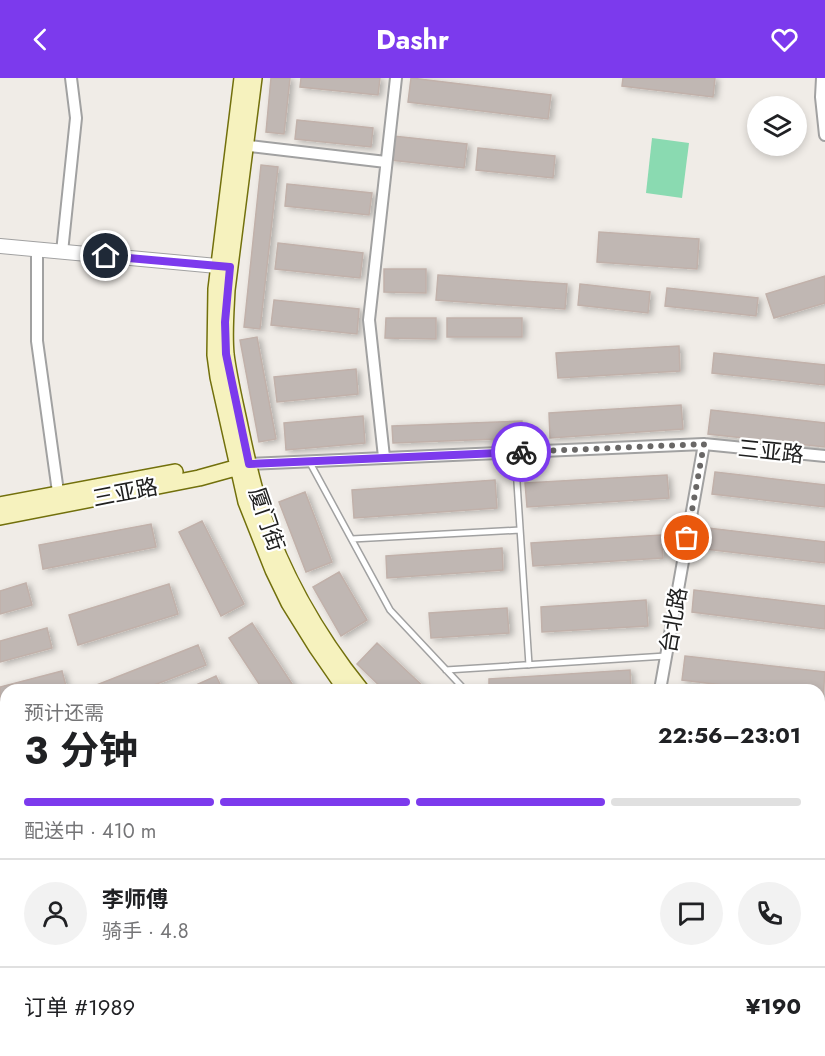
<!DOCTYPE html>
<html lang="zh">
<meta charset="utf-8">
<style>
:root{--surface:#fff;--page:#f2f2f2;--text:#202124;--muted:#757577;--line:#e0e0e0;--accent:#7c3aed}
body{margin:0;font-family:Jost,"Noto Sans SC",sans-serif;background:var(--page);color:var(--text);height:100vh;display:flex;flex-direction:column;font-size:22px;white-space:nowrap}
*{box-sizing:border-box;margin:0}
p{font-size:20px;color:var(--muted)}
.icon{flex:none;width:33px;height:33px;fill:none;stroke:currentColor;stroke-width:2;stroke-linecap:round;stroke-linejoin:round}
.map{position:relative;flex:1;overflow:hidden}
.drawer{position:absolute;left:0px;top:606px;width:825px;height:372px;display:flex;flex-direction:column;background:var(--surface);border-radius:18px 18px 0 0;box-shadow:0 3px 9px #0003}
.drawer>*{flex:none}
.fabs{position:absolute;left:747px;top:18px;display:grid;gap:12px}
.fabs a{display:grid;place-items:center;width:60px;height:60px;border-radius:50%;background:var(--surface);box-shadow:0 3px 9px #0003;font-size:30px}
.pin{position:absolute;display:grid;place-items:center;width:51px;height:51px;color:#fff;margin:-26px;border:3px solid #fff;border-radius:50%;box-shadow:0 2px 6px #0007}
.courier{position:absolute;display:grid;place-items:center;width:60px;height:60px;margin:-30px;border:4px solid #7c3aed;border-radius:50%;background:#fff;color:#222;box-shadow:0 2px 8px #0007}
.summary em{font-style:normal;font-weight:700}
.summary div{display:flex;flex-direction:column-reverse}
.summary{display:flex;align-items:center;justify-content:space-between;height:102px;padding:0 24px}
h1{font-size:39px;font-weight:700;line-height:45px}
.bar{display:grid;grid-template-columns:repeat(4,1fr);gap:9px 6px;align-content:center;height:72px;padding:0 24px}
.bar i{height:8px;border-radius:4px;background:var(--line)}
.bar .selected{background:var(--accent)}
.bar p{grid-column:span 4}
.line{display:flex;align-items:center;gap:15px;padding:0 24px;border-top:2px solid var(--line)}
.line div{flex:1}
.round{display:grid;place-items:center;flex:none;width:63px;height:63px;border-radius:32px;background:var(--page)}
header{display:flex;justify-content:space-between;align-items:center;height:78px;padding:0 24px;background:var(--accent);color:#fff;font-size:27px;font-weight:700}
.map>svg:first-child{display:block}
.pitch{fill:#8adab1}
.building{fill:#c0b7b3;stroke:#c1b1aa;stroke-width:1.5;filter:url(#shadow)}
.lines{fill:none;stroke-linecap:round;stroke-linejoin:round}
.service-casing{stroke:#a1a1a1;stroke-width:8}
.minor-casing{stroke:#a1a1a1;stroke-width:14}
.tertiary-casing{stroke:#a1a1a1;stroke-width:16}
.secondary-casing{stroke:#72700c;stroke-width:18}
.service{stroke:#fff;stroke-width:5}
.minor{stroke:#fff;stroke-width:10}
.tertiary{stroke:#fff;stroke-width:14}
.secondary{stroke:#f6f2be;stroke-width:15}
.done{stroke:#696766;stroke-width:6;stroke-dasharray:0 10.8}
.route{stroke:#7c3aed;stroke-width:8}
.labels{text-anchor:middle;stroke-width:4.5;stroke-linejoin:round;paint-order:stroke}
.street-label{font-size:22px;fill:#202020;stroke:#fff}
</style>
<header><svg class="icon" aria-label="back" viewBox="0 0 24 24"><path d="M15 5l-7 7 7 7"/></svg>Dashr<svg class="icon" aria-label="heart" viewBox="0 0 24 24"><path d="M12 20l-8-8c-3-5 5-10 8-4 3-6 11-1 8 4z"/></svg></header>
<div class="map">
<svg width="825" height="978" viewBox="0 0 825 978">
<defs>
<filter id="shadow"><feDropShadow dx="3.5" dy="2" stdDeviation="3" flood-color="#0004"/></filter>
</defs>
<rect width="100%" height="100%" fill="#f0ece7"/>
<path class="pitch" d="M652 60 689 65 682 120 646 115Z"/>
<path class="building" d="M271 0H290L284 56 266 54Z
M301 0H380L378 17 300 9Z
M411 0 551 17 548 41 408 24Z
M623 0H715L713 19 622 8Z
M297 42 373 50 371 69 295 61Z
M393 58 467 66 464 90 390 82Z
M478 70 555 78 553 100 476 92Z
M261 87 278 89 260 251 244 249Z
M287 106 372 115 369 137 285 128Z
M599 154 699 161 697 191 597 184Z
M278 165 363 175 360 200 275 191Z
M384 191H426V215L384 214Z
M438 197 567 206 565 231 436 222Z
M825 198V225L774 240 766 216Z
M580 206 650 214 648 235 578 227Z
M667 210 758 220 756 238 665 228Z
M274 222 359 231 357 256 271 247Z
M386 240H436V261L385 260Z
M447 240H522V259H447Z
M257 259 276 361 259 364 240 262Z
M679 268 680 293 558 300 556 275Z
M714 275 825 287V307L712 295Z
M356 291 358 316 277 324 274 299Z
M681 327 683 351 550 360 549 335Z
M711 332 825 345V369L708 356Z
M363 338 365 365 286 372 284 345Z
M522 343 523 360 393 365 392 348Z
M715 394 825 407V429L712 416Z
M667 397 669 420 527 429 525 405Z
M495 402 497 430 354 440 352 412Z
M305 414 332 484 306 494 279 424Z
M202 443 244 526 221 538 179 454Z
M151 446 156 469 43 491 39 467Z
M708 450 825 464V485L705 471Z
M661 457 663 480 533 488 531 465Z
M502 470 503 492 387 500 386 478Z
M339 494 367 542 341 558 313 509Z
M26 505 32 527 0 536V513Z
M169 506 178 536 78 567 69 537Z
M694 512 825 528V551L692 534Z
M646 522 648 548 542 554 541 529Z
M507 530 509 555 431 560 429 535Z
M252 545 296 612H263L229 560Z
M47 550 52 570 0 584V563Z
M377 565 427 612H384L357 586Z
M198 567 206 587 141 612H95L94 608Z
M685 578 825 594 823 619H819V612H764L682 602Z
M630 592 631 612H489V601Z
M62 593 67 612H6V633L0 635V609Z
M216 598 223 612H185Z
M6 666V685L0 687V667Z
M6 708V736H5L0 725V711Z
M190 972H211L204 978H195Z
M233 972H291L284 978H227Z"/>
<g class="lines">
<g class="service-casing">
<path id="service" d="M515 374 529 587
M309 383 390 532 465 612
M352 461 520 452
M446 592 666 578"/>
</g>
<g class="minor-casing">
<path id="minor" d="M822 0 821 19 825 57
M241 67 386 84
M37 171V263L59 421
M62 174 76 40 71 0
M384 379 369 242 396 0
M249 386 704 366 825 378
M660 612 704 366
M0 752 6 763
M819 782 825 735
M0 843 6 839
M144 972 150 978"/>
</g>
<g class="tertiary-casing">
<path id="tertiary" d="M0 168 228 189"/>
</g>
<g class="secondary-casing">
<path id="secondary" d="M242 0 216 211 215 277 218 299 246 424 273 492 289 525 317 570 346 612
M254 0 227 212C226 233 224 255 226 276 229 300 235 324 240 348 245 372 250 396 257 419 278 489 316 556 361 612
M0 427 175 394
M0 439 199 400 246 387
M819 844 825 845
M819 855 825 857
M474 978 480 972"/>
</g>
<use href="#service" class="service"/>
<use href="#minor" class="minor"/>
<use href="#tertiary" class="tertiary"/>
<use href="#secondary" class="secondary"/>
</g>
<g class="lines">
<path class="done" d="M521 374 704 366 687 460"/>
<path class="route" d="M106 178 230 189 225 244 226 276 249 386 521 374"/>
</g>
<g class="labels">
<g class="street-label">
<text transform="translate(771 373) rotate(6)" y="8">三亚路</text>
<text transform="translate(125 414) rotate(-11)" y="8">三亚路</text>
<text transform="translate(267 441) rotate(71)" y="8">厦门街</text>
<text transform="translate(673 542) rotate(-80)" y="8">台北路</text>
</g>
</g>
</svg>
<div class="fabs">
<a><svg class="icon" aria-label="layers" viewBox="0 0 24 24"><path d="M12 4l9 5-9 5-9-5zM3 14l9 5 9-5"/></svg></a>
</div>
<div class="pin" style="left:687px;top:460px;background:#ea580c"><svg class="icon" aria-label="bag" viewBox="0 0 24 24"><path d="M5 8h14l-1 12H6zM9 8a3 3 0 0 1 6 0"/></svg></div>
<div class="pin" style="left:106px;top:178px;background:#1f2937"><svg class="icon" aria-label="home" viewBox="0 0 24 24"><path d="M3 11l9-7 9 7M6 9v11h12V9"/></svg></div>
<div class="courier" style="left:521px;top:374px"><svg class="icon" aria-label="bike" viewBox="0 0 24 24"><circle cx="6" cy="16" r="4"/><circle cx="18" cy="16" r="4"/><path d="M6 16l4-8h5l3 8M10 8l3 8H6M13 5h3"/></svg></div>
<section class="drawer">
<div class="summary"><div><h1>3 分钟</h1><p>预计还需</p></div><em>22:56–23:01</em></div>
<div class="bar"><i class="selected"></i><i class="selected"></i><i class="selected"></i><i></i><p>配送中 · 410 m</p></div>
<div class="line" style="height:108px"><a class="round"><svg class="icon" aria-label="person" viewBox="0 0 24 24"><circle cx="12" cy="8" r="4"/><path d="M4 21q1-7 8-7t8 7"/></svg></a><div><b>李师傅</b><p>骑手 · 4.8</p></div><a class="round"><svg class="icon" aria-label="chat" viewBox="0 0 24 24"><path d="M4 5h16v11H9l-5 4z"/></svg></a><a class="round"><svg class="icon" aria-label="phone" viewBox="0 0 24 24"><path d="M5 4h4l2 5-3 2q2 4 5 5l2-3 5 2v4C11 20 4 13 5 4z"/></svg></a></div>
<div class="line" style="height:78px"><div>订单 #1989</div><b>¥190</b></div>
</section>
</div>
